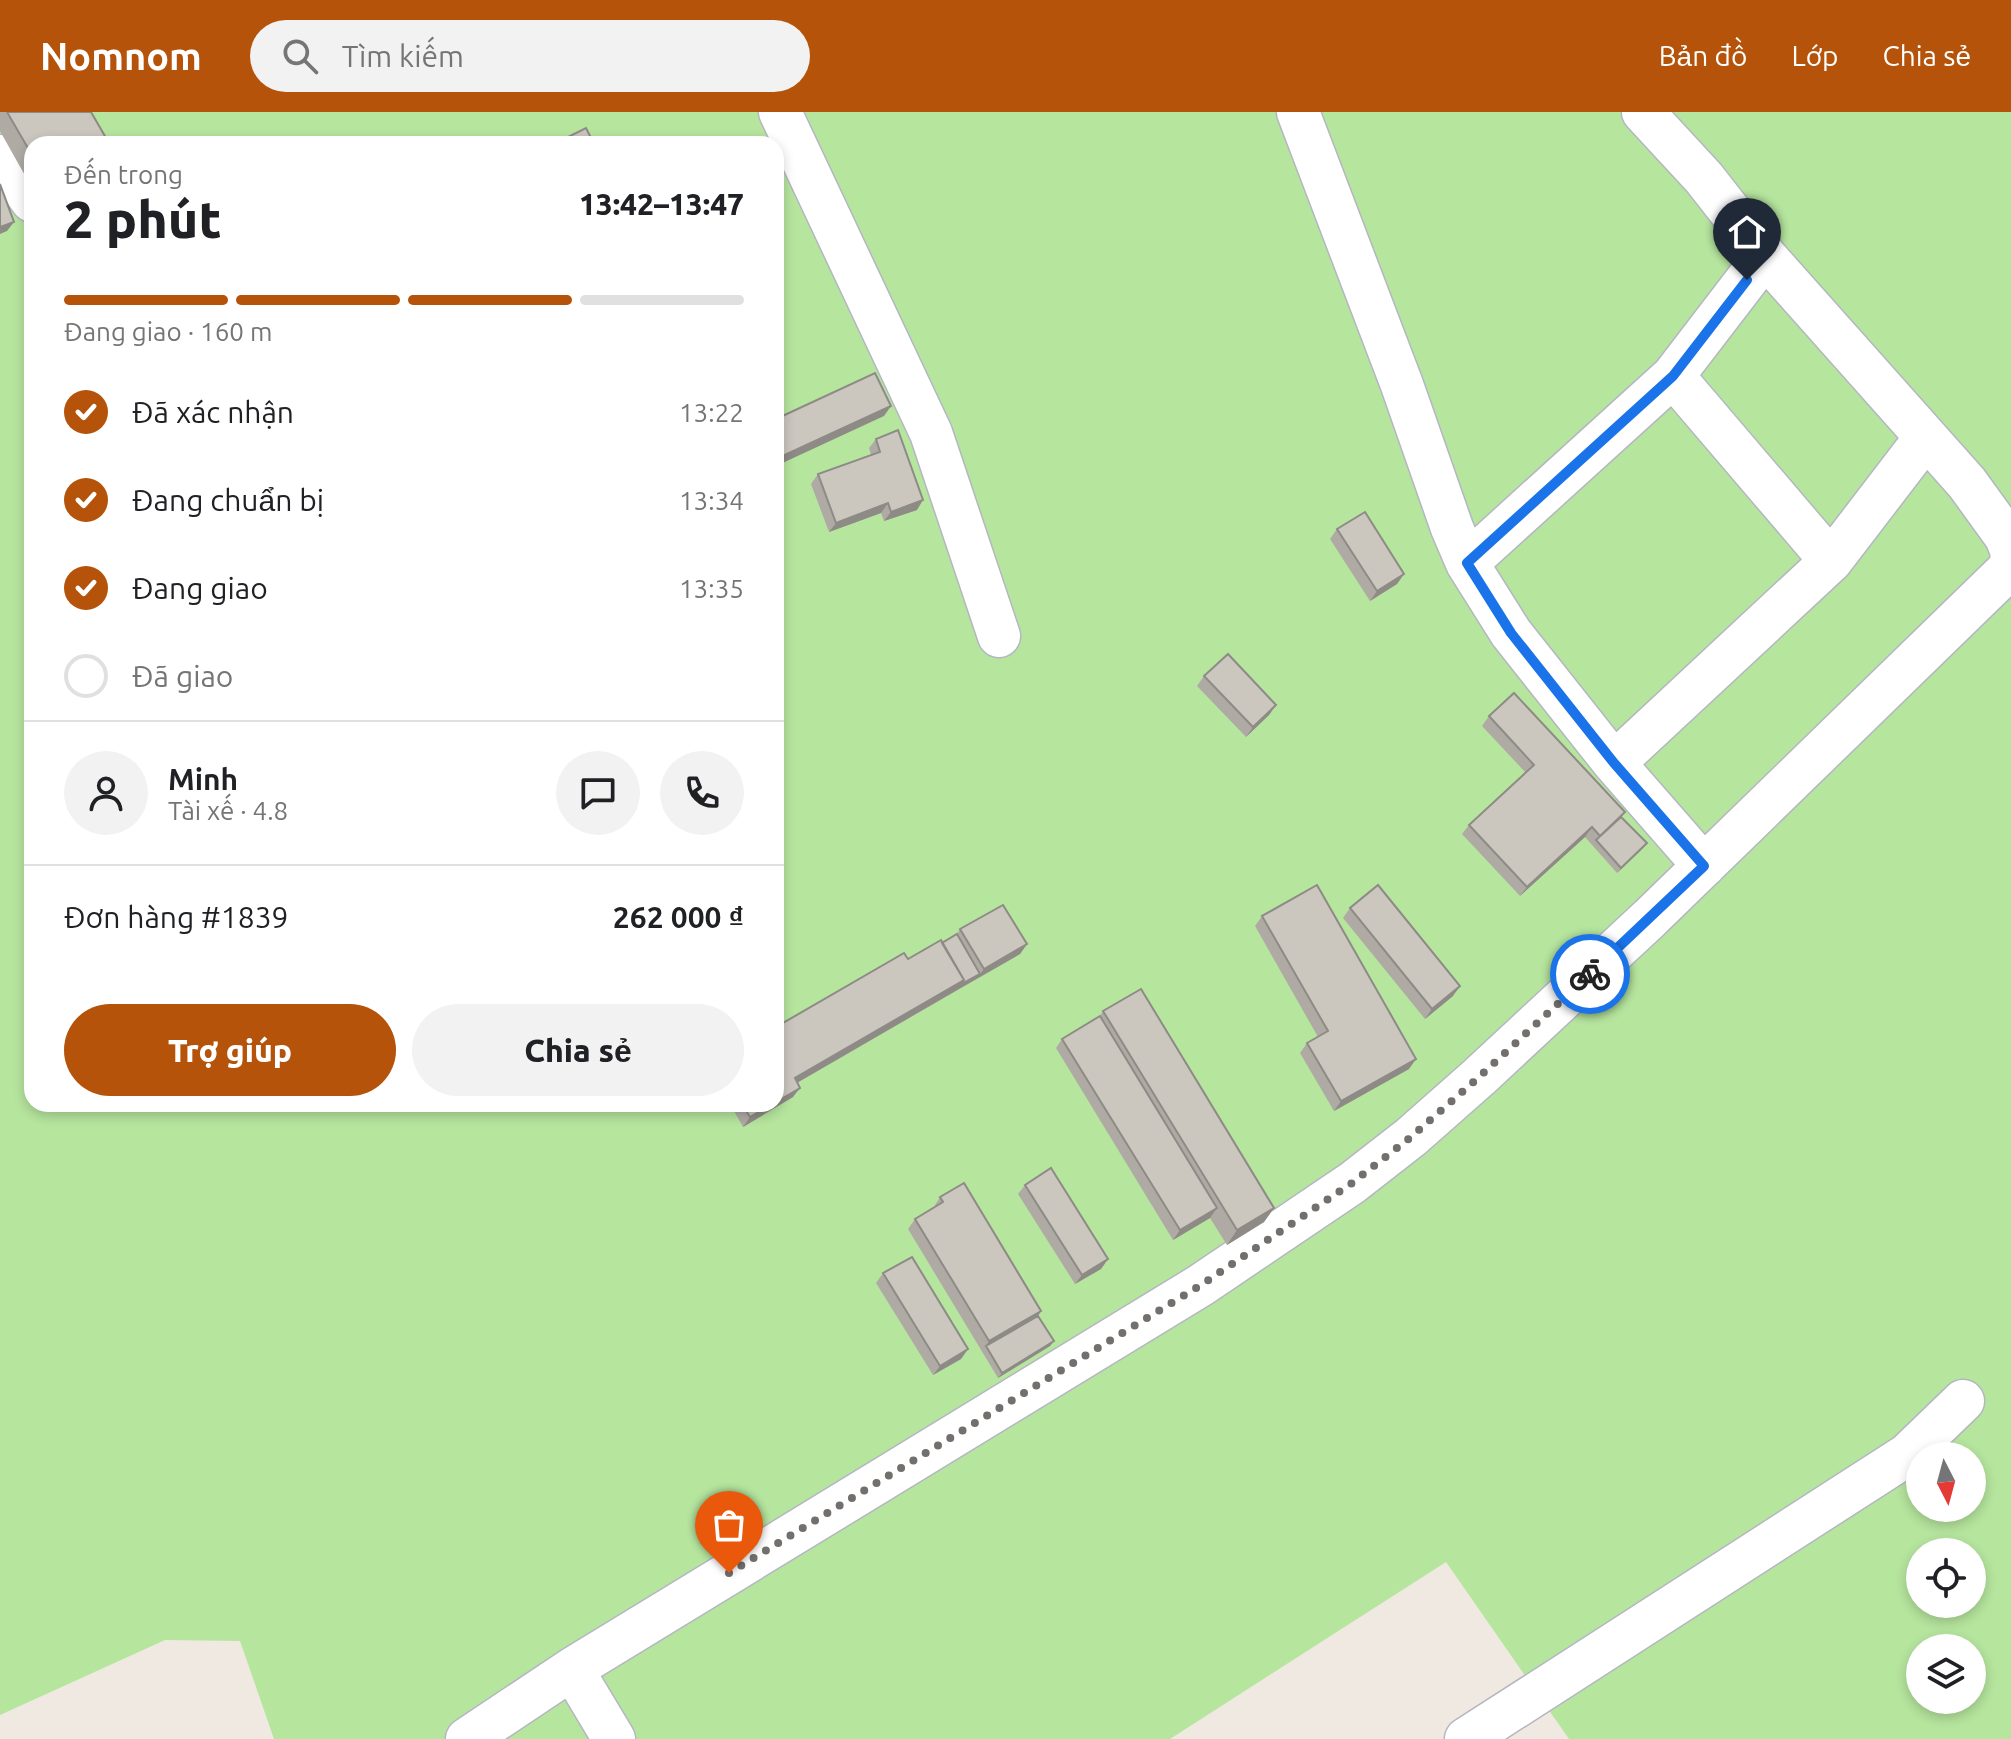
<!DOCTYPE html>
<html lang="vi">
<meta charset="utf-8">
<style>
:root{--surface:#fff;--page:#f2f2f2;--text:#202124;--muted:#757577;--line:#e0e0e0;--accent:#b45309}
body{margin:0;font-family:Ubuntu,sans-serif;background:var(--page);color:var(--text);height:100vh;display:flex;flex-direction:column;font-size:30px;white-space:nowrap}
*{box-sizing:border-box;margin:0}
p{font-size:26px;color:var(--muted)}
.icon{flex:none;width:44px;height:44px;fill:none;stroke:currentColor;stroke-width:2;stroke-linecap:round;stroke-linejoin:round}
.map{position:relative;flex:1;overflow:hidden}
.details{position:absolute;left:24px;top:24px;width:760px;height:976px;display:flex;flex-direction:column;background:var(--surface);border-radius:24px;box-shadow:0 4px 12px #0003}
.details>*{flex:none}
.needle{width:52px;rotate:174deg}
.tools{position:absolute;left:1906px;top:1330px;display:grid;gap:16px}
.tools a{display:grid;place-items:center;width:80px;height:80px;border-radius:50%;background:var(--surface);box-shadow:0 4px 12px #0003;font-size:40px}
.pin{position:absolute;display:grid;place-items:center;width:68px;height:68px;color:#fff;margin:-82px -34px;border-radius:50% 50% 50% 0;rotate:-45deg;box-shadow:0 0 8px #0007}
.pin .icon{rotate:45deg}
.courier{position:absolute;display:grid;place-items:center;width:80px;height:80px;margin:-40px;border:6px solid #1a73e8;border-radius:50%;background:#fff;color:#222;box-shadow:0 2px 10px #0007}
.summary em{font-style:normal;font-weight:800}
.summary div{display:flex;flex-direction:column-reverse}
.summary{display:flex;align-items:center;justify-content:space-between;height:136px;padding:0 40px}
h1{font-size:52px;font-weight:800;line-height:60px}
.bar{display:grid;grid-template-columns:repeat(4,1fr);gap:12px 8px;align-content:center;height:96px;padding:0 40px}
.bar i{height:10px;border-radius:6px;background:var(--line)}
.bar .active{background:var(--accent)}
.bar p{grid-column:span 4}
.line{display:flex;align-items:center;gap:20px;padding:0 40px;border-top:2px solid var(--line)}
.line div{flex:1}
.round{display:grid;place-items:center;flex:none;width:84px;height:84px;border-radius:42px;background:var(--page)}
ol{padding:0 40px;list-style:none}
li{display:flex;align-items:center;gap:24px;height:88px}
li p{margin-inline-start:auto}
li .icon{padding:8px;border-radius:50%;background:var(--accent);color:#fff;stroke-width:4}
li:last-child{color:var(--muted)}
li i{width:44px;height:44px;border:4px solid var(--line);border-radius:50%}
.cta{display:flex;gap:16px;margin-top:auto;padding:16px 40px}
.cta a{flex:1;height:92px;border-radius:48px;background:var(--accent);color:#fff;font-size:32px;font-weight:800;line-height:92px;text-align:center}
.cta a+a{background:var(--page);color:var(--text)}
header{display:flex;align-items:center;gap:48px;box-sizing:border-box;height:112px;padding:0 40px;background:var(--accent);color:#fff}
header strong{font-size:38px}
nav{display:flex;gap:44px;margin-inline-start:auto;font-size:28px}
.search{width:560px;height:72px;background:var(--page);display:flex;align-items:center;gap:20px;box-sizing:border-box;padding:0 28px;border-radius:44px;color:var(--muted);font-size:30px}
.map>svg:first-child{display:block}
.green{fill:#b6e59e;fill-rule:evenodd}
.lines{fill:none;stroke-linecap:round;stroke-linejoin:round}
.minor-casing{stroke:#b4b7c1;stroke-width:45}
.minor{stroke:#fff;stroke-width:42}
.wall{fill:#afaba4}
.shaded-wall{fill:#8e8b86}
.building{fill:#cbc7bf;stroke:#8e8b86;stroke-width:2}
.done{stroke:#726f6d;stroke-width:8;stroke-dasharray:0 14.4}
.route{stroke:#1a73e8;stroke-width:10}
</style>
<header>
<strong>Nomnom</strong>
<div class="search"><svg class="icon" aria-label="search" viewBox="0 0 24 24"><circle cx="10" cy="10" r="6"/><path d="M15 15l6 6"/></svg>Tìm kiếm</div>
<nav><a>Bản đồ</a><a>Lớp</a><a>Chia sẻ</a></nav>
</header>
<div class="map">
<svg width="2011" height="1627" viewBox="0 0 2011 1627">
<rect width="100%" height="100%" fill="#efe9e1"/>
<path class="green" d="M0 0H2011V1627H1569L1446 1450 1170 1627H274L240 1529 165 1528 0 1603ZM32 32H776V992H32ZM1920 1344H1972V1396H1920ZM1920 1440H1972V1492H1920ZM1920 1536H1972V1588H1920Z"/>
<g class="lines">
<g class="minor-casing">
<path id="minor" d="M780 0 931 321 999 524
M1298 0 1402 273 1452 416 1467 451 1511 521 1614 651 1704 754
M1643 0 1704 66 1765 144 1967 371 2006 425 2011 438
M0 44 32 89
M1673 264 1831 449
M1467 451 1673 264 1765 144
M1614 651 1831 449 1926 325
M572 1557 614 1627
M467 1627 572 1557 1201 1173 1352 1071 1411 1025 1479 965 1650 806 2009 457 2011 449
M1466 1627 1907 1343 1963 1289"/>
</g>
<use href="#minor" class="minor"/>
</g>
<path class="wall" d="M0 0H91L32 32V76L0 19Z
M876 327 917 398 884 409 881 401 829 420 811 372 818 362 871 343 869 336Z
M1337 417 1404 462 1397 472 1370 489 1330 427Z
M1204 564 1276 593 1269 603 1246 625 1197 574Z
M1489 604 1625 700 1621 705 1643 736 1617 761 1585 725 1520 784 1462 722 1469 713 1526 661 1482 614Z
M1350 796 1453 884 1425 907 1343 806Z
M1262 804 1409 957 1334 999 1300 941 1307 931 1318 925 1255 814Z
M960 817 1027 832 1020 842 797 971 793 985 743 1015 730 992H776L908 847 957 822Z
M1103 899 1274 1096 1264 1110 1227 1133 1210 1106 1173 1128 1056 936 1062 927 1100 904Z
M1025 1073 1108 1147 1101 1157 1075 1172 1018 1082Z
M940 1085 1041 1199 1038 1204 1054 1229 1050 1234 998 1266 908 1117 915 1107 934 1095Z
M883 1161 968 1237 961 1247 933 1263 876 1171Z"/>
<path class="shaded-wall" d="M14 110 7 119 0 122V115Z
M891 294 884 304 776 354V347Z
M923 388 917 398 884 409 891 400Z
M888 391 881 401 829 420 836 411Z
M1404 462 1397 472 1370 489 1377 479Z
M1276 593 1269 603 1246 625 1253 615Z
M1592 715 1585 725 1520 784 1527 775Z
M1647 731 1643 736 1617 761 1621 756Z
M1027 832 1020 842 957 878 960 873 980 862 984 857Z
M964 868 957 878 788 976 795 966Z
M1460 874 1453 884 1425 907 1432 897Z
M1416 947 1409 957 1334 999 1341 989Z
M800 976 793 985 743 1015 750 1005 772 992H776V990Z
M1217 1096 1210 1106 1173 1128 1180 1118Z
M1274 1096 1264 1110 1227 1133 1237 1118Z
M1108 1147 1101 1157 1075 1172 1082 1163Z
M1041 1199 1035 1209 986 1234 983 1239 989 1229Z
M1054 1229 1050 1234 998 1266 1002 1261Z
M968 1237 961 1247 933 1263 940 1254Z"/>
<path class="building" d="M7 0H91L106 26 96 32H32V43Z
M586 16 594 32H554Z
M0 72 14 110 0 115Z
M875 261 891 294 776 347V307Z
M898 318 923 388 891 400 888 391 836 411 818 362 880 340 876 327Z
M1365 400 1404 462 1377 479 1337 417Z
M1228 542 1276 593 1253 615 1204 564Z
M1514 581 1625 700 1600 724 1592 715 1527 775 1469 713 1534 653 1489 604Z
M1621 705 1647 731 1621 756 1596 728Z
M1317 773 1416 947 1341 989 1307 931 1328 919 1262 804Z
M1378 773 1460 874 1432 897 1350 796Z
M1003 793 1027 832 984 857 960 817Z
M957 822 980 862 960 873 964 868 942 831Z
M941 828 964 868 795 966 800 976 776 990V915L904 841 908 847Z
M1141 877 1274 1096 1237 1118 1103 899Z
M1100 904 1217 1096 1180 1118 1062 927Z
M742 992H772L750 1005Z
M1051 1056 1108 1147 1082 1163 1025 1073Z
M964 1071 1041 1199 989 1229 915 1107 943 1090 940 1085Z
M912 1145 968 1237 940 1254 883 1161Z
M1038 1204 1054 1229 1002 1261 986 1234Z"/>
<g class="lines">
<path class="done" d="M729 1461 1201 1173 1352 1071 1411 1025 1479 965 1590 862"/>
<path class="route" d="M1590 862 1704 754 1614 651 1511 521 1467 451 1673 264 1747 168"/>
</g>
</svg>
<div class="tools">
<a><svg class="needle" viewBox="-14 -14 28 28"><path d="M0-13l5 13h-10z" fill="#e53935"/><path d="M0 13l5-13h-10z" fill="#757577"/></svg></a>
<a><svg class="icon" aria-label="locate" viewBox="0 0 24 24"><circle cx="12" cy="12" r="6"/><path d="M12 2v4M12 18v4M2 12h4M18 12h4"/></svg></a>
<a><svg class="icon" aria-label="layers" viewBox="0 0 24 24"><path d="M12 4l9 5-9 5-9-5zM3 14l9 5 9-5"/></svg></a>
</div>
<div class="pin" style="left:729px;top:1461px;background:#ea580c"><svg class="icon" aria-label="bag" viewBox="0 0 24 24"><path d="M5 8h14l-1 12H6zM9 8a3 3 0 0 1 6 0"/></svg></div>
<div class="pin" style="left:1747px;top:168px;background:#1f2937"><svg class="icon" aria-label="home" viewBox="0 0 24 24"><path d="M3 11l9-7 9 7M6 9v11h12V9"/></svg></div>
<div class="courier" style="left:1590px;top:862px"><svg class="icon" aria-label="bike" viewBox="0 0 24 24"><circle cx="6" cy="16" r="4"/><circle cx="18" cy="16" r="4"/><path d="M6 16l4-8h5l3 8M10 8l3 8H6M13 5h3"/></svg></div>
<section class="details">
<div class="summary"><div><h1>2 phút</h1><p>Đến trong</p></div><em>13:42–13:47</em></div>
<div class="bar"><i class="active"></i><i class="active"></i><i class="active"></i><i></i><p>Đang giao · 160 m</p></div>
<ol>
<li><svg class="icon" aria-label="check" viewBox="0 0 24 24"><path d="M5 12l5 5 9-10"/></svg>Đã xác nhận<p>13:22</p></li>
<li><svg class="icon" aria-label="check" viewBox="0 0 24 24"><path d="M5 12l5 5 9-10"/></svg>Đang chuẩn bị<p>13:34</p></li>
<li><svg class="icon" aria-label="check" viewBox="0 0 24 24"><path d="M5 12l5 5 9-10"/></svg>Đang giao<p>13:35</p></li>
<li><i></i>Đã giao</li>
</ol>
<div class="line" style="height:144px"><a class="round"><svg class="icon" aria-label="person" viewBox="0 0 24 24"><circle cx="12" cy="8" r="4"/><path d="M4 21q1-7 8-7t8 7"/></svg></a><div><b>Minh</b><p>Tài xế · 4.8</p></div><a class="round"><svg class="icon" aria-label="chat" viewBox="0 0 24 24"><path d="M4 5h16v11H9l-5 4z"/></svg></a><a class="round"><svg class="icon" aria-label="phone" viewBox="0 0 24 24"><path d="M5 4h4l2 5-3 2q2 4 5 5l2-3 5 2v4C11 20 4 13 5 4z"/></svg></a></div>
<div class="line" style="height:104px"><div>Đơn hàng #1839</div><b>262 000 ₫</b></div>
<div class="cta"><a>Trợ giúp</a><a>Chia sẻ</a></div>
</section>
</div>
